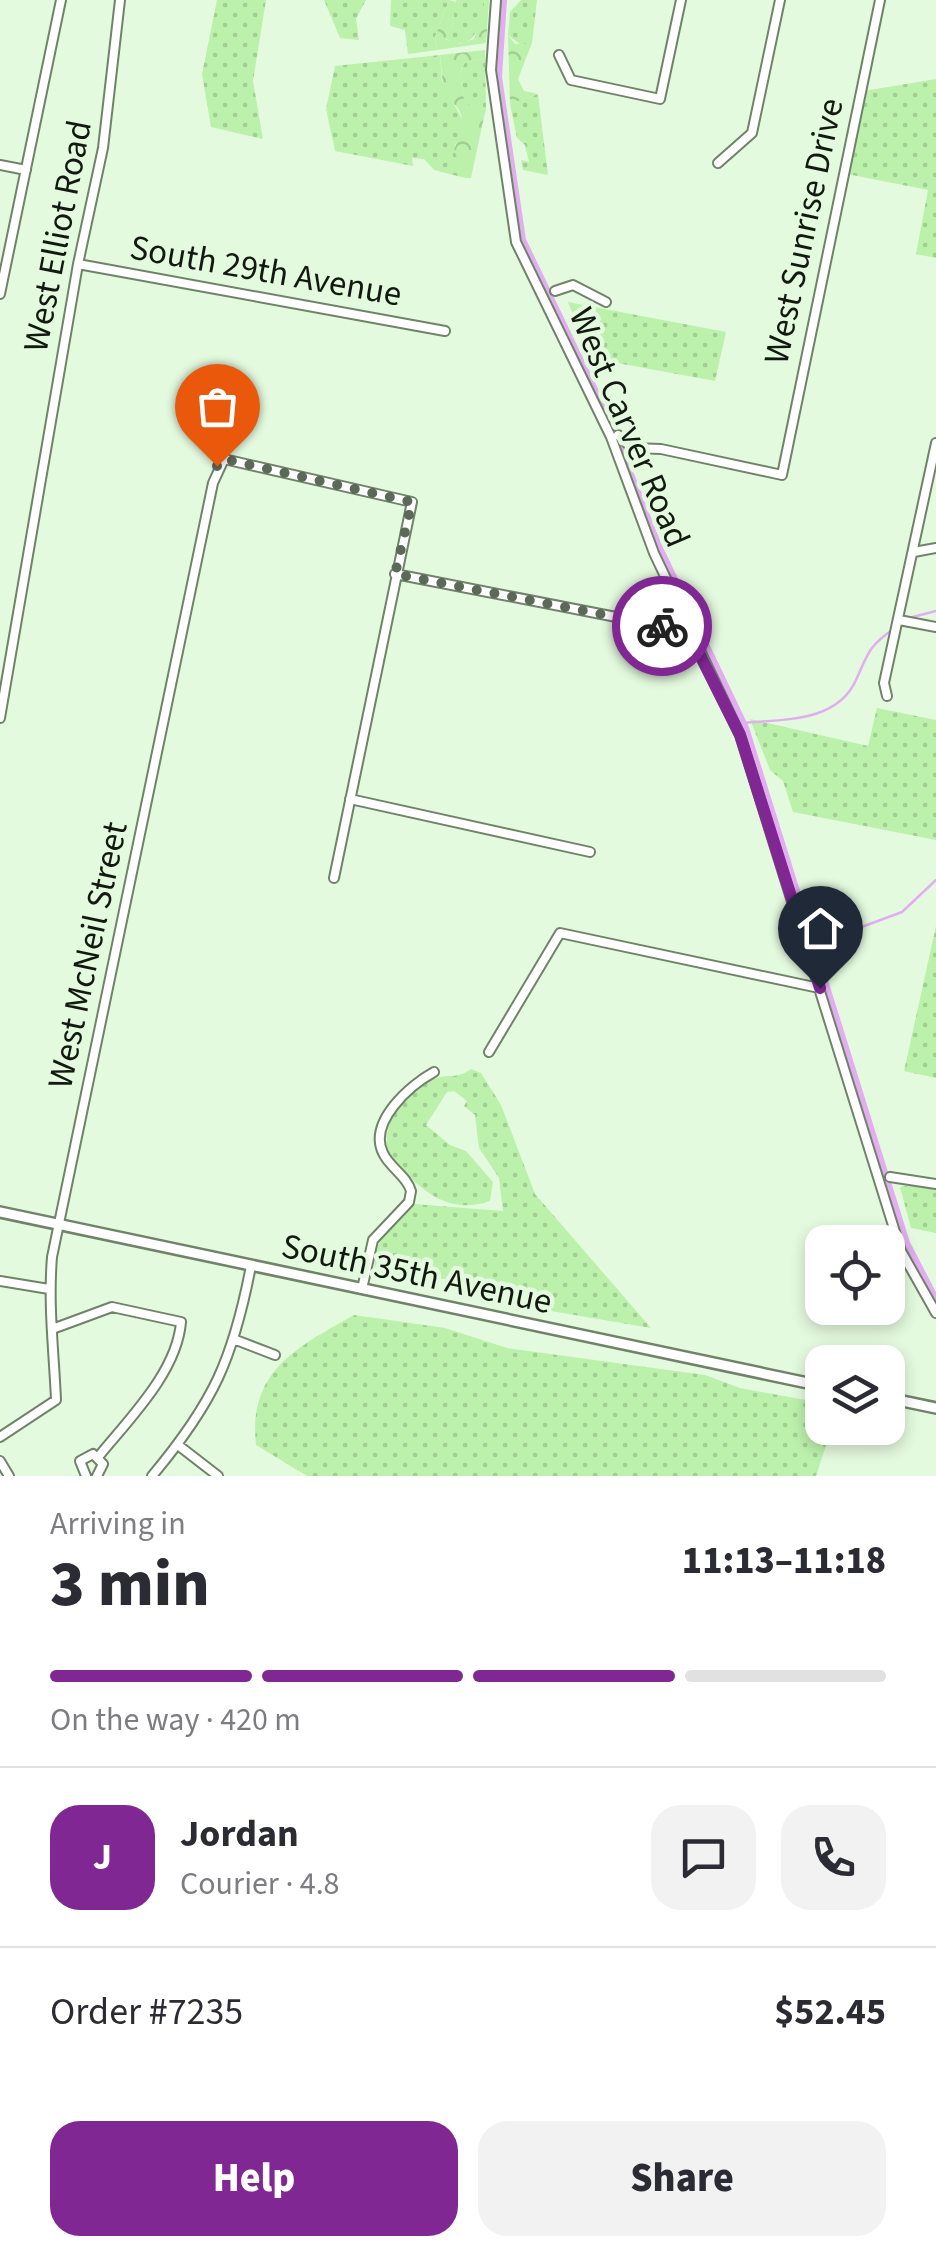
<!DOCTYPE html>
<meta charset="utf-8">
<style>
:root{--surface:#fff;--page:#f2f2f3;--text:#2b2b33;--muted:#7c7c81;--line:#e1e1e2;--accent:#802794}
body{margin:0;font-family:"Source Sans 3",sans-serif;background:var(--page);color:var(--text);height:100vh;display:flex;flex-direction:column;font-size:38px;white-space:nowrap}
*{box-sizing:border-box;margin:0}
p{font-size:32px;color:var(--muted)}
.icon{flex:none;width:55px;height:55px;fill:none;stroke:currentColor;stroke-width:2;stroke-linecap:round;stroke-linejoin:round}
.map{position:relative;height:1476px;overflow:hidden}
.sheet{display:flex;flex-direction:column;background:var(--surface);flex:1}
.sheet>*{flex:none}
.tools{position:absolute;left:805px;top:1225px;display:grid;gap:20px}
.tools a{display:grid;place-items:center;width:100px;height:100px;border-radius:20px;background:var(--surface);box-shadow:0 5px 15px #0003;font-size:50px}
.pin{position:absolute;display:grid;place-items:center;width:85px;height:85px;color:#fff;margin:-102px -42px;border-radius:50% 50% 50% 0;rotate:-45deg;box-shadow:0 0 10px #0007}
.pin .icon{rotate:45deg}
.courier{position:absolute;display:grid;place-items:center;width:100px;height:100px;margin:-50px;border:8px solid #802794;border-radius:50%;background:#fff;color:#222;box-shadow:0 2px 12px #0007}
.overview em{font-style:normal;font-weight:800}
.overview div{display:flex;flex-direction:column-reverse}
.overview{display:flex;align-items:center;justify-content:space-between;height:170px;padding:0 50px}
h1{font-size:65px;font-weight:800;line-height:75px}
.bar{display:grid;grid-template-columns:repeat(4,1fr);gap:15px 10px;align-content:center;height:120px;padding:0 50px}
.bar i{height:12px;border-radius:8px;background:var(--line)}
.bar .active{background:var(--accent)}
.bar p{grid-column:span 4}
.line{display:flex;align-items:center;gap:25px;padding:0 50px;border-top:2px solid var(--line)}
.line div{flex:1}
.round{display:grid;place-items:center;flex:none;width:105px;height:105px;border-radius:30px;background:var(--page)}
.button{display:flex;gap:20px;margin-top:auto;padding:20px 50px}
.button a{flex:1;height:115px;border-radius:30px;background:var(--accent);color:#fff;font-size:40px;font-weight:800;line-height:115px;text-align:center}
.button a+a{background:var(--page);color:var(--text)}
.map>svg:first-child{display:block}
.grass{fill:url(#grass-dots)}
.forest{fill:url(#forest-crowns)}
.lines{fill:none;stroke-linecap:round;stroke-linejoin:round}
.stream{stroke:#e3adf1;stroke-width:2.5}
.canal{stroke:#e3adf1;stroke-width:8}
.minor-casing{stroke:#70836a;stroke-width:12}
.tertiary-casing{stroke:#70836a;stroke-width:14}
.minor{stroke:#fff;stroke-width:8}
.tertiary{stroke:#fff;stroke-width:9}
.done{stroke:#5c6858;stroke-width:10;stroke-dasharray:0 18}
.route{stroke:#802794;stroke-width:12}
.labels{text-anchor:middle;stroke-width:9;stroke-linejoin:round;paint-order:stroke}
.street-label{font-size:35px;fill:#121910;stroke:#e4fade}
</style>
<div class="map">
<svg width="936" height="1476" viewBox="0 0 936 1476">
<defs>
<pattern id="grass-dots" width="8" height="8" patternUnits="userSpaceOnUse" patternTransform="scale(2.5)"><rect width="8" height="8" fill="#bcf1ac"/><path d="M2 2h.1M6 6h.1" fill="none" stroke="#a1ce93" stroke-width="1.8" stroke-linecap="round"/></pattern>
<pattern id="forest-crowns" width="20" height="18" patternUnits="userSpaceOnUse" patternTransform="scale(2.5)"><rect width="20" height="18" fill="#bcf1ac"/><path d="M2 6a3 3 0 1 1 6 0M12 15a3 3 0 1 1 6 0" fill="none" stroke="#a1ce93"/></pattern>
</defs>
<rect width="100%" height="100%" fill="#e4fade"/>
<path class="grass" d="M217 0H266L253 81 263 139 211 127 202 74Z
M324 0H366L356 19 359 40 340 38Z
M391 0H449L435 37 437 50 408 54 405 30 390 26Z
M456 0H485C481 23 474 57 445 38L452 28Z
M521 0H537L532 43 521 45 508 35 510 12Z
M440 55 442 82 462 119 464 134 455 145 465 178 434 170 424 159 412 158 413 166 335 151 326 109 335 66Z
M485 59 486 110 484 117 464 101 460 73 465 62Z
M936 79V258L916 254 928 190 847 174 864 91Z
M538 94 548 175 523 170 521 160 529 162 525 145 517 138 510 104Z
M568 302 726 332 715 381 590 358Z
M877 708 936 720V840L793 812 783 781 770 770 750 719 868 746Z
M936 926V1078L904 1071Z
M471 1069 481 1073 501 1105 535 1194 651 1328 539 1309 478 1280 375 1277C373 1239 386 1227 414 1204L503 1211 499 1178 479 1148 475 1115 464 1106 467 1101 454 1091 447 1092 426 1125 450 1145 466 1151 493 1182 490 1201C444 1217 416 1185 388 1154 381 1123 403 1089 434 1079 448 1073 457 1080 471 1069Z
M913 1185 936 1189V1233L911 1228 900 1187Z
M354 1315 445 1328 507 1348 705 1375 740 1388 822 1403V1428H830V1433L816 1476H307L256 1445C248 1370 298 1347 354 1315Z"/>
<path class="forest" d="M449 0 456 2 452 28 445 39 460 44 474 39 485 0H489L486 43 437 50 435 37Z
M508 35 515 44 532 43 518 79 524 91 538 94 510 104Z
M485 50V59L465 62 460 72 464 100 484 117 471 178H465L454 150C464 126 469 113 444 95L440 55Z"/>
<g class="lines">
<path class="stream" d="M909 618 936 611
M743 723C782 719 837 723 856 680 868 654 868 647 892 630
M811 935 832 938 902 912 936 880"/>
<path class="canal" d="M503 0 498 77 522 240 613 429
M619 446 658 546 745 728 906 1243 936 1301"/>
<g class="minor-casing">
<path id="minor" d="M496 0 491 70 516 242 611 437 654 553 740 735 901 1251 936 1313
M559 55 571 80 660 99 681 0
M718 163 752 133 780 0
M0 165 26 170
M78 264 445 331
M555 291 573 285 606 302
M0 294 61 0
M618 435 632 448 661 449 782 475 880 0
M914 552 936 548
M395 574 688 631
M899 620 936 627
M887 696 884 683 936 443
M0 718 78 264 103 148 120 0
M350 799 590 852
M489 1052 560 933 819 988
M890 1177 936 1184
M0 1281 49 1289
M362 1289 373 1240 409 1202 411 1191C407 1176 390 1168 383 1153 368 1122 410 1085 434 1072
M55 1328 112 1307 181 1322C177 1372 129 1419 99 1456
M236 1340 275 1355
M0 1437 56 1400C54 1353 48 1305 52 1257L213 483 224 459 412 502 334 878
M178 1445 218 1476
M0 1461 9 1476
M86 1476 80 1461 93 1454 103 1464 97 1476
M152 1476C214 1402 233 1359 251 1266"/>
</g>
<g class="tertiary-casing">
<path id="tertiary" d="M0 1212 822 1386
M888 1398 936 1408"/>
</g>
<use href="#minor" class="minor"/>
<use href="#tertiary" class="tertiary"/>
</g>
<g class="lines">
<path class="done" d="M217 466 224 459 412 502 395 574 662 626"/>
<path class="route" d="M662 626 688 631 740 735 820 988"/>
</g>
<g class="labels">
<g class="street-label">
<text transform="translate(803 231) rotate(-78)" y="12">West Sunrise Drive</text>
<text transform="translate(57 236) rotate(-79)" y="12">West Elliot Road</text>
<text transform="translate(266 270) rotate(10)" y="12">South 29th Avenue</text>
<text transform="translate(630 427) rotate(67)" y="12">West Carver Road</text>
<text transform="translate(87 955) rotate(-78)" y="12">West McNeil Street</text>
<text transform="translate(417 1273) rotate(12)" y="12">South 35th Avenue</text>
</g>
</g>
</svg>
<div class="tools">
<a><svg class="icon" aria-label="locate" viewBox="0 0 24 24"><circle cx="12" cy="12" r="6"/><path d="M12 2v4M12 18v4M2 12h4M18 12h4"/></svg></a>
<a><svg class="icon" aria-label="layers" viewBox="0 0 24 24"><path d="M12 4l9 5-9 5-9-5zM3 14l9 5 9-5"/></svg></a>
</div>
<div class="pin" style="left:217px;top:466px;background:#ea580c"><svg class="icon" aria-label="bag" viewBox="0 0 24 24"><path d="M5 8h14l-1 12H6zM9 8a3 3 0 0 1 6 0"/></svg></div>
<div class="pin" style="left:820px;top:988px;background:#1f2937"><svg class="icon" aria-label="home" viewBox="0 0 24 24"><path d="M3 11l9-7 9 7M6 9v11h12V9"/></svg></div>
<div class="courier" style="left:662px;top:626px"><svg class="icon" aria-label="bike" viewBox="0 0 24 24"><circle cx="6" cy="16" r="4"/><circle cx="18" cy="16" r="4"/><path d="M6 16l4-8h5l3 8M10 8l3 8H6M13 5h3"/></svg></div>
</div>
<section class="sheet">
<div class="overview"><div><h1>3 min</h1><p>Arriving in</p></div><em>11:13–11:18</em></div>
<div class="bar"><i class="active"></i><i class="active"></i><i class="active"></i><i></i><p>On the way · 420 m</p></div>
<div class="line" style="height:180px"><b class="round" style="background:var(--accent);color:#fff">J</b><div><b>Jordan</b><p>Courier · 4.8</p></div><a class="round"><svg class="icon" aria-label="chat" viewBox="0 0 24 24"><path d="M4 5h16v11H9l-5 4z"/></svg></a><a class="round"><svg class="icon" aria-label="phone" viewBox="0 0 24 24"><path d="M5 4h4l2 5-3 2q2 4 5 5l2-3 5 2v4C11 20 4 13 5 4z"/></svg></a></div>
<div class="line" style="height:130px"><div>Order #7235</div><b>$52.45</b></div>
<div class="button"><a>Help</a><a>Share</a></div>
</section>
